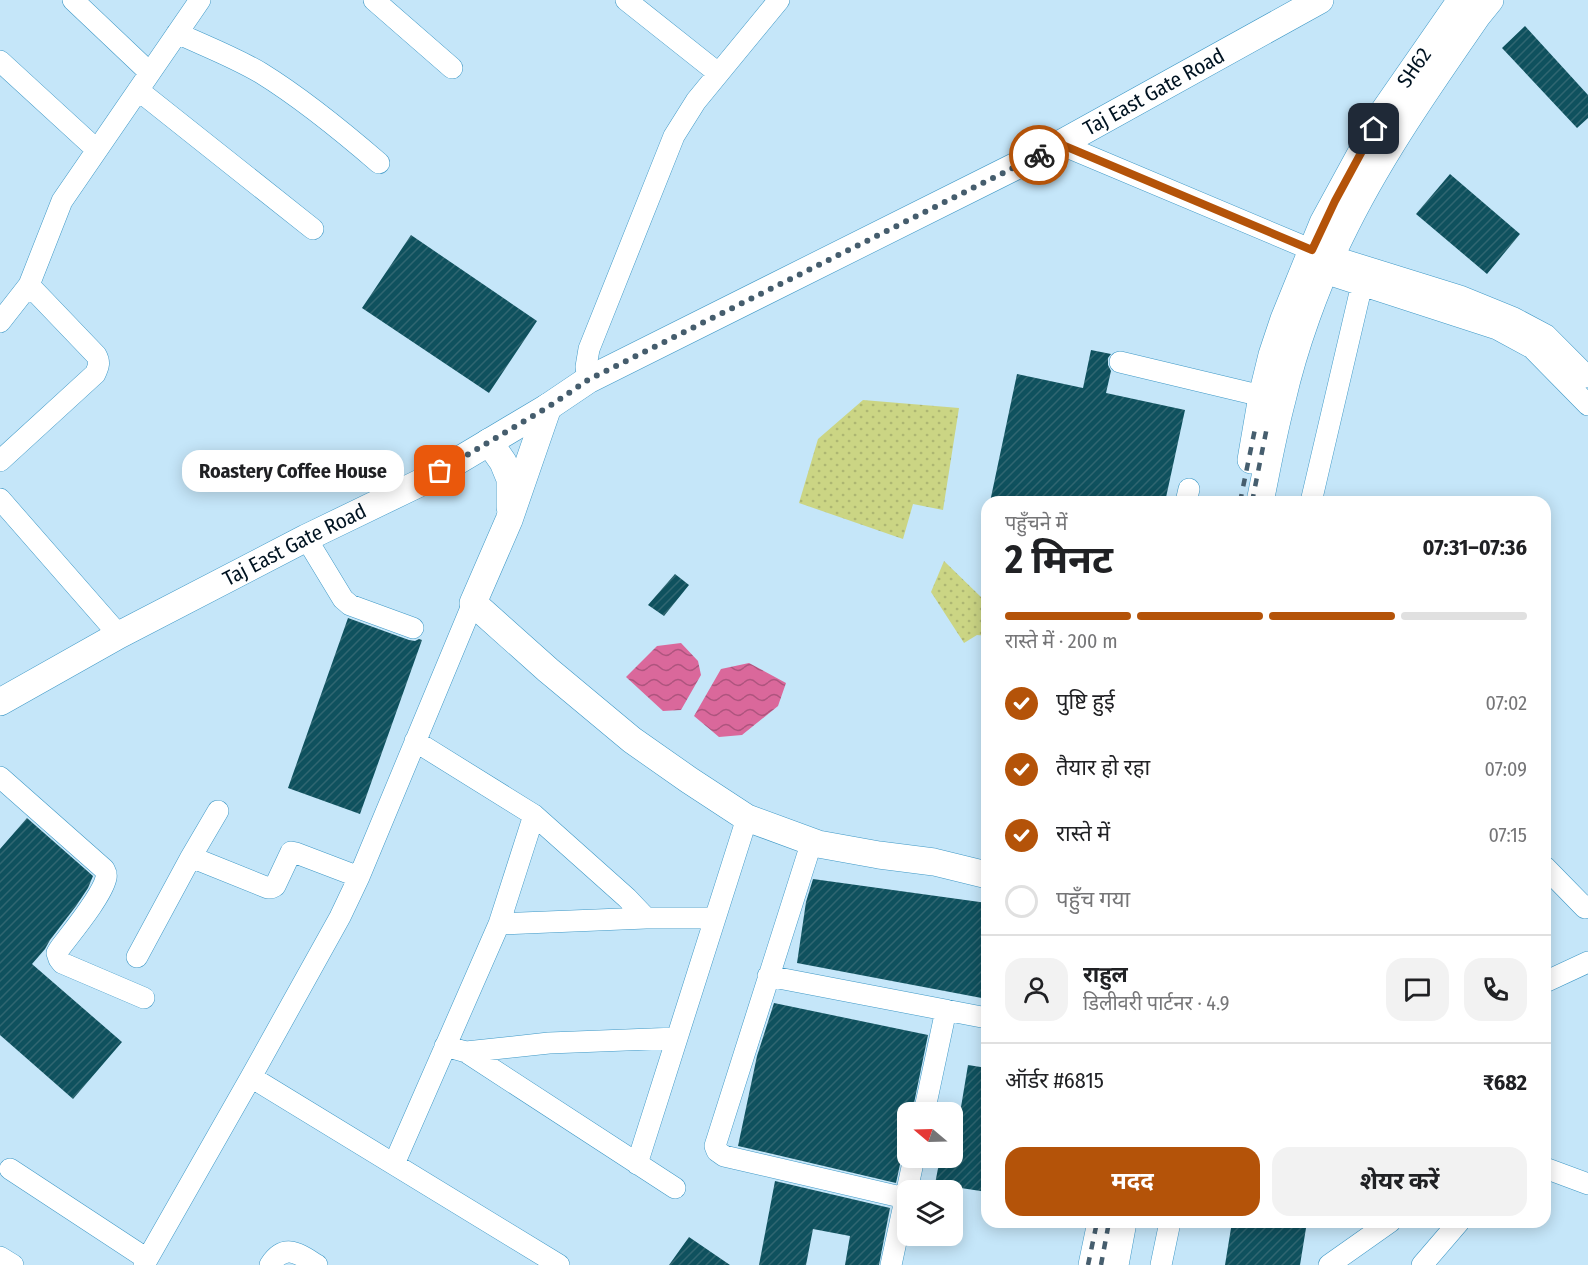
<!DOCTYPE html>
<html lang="hi">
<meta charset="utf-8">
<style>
:root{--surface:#fff;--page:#f2f2f2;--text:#202124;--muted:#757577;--line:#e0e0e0;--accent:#b45309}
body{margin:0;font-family:"Fira Sans Condensed","Noto Sans Devanagari",sans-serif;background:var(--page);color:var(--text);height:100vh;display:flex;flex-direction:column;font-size:22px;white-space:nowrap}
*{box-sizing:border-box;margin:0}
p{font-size:20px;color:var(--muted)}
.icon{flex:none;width:33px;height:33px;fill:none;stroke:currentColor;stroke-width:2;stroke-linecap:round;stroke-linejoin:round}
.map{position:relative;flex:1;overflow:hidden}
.side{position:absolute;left:981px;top:496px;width:570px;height:732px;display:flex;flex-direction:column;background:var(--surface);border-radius:18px;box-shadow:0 3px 15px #0003}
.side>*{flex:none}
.needle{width:39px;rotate:289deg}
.tools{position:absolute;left:897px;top:1102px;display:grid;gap:12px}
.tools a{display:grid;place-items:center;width:66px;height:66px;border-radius:12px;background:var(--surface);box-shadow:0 3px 15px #0003;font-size:30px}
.pin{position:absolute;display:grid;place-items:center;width:51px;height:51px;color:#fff;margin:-26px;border-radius:12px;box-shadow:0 3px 9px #0006}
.courier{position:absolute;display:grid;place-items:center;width:60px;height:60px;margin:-30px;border:4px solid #b45309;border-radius:50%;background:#fff;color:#222;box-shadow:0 2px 8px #0007}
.bubble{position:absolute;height:42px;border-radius:18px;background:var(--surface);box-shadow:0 3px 15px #0003;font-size:20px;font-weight:700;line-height:42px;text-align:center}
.head em{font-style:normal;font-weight:700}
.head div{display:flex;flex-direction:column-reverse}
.head{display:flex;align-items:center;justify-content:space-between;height:102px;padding:0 24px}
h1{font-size:39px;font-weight:700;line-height:45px}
.bar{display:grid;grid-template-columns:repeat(4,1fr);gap:9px 6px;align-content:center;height:72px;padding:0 24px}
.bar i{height:8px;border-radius:4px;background:var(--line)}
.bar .current{background:var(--accent)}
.bar p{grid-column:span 4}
.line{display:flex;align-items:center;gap:15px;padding:0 24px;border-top:2px solid var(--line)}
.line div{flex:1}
.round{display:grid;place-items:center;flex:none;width:63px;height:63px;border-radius:18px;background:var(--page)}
ol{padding:0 24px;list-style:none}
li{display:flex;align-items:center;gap:18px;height:66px}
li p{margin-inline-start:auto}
li .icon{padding:6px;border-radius:50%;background:var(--accent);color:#fff;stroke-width:4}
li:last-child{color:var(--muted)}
li i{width:33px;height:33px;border:3px solid var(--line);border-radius:50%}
.primary-button{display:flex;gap:12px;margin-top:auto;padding:12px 24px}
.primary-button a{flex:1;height:69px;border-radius:18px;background:var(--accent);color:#fff;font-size:24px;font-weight:700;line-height:69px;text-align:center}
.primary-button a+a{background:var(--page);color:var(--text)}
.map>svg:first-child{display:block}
.grass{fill:url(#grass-dots)}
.water{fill:url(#water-waves)}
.building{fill:url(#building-hatch)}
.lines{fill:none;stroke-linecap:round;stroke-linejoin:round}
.minor-casing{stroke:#3e98c6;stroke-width:22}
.major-casing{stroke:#3e98c6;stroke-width:28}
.minor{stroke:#fff;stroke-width:21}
.major{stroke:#fff;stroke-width:27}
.rail{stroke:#465e6e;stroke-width:4.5;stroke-dasharray:8 8;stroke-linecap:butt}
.done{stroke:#455d6d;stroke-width:6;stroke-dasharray:0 10.8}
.route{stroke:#b45309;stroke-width:8}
.labels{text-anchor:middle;stroke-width:6;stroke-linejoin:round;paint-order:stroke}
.street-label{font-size:21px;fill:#001321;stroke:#e0f0fa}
</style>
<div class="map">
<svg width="1588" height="1265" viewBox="0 0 1588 1265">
<defs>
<pattern id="grass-dots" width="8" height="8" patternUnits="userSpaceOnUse" patternTransform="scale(1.5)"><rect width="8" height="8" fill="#cbd584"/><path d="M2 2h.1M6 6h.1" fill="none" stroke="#adb672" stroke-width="1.8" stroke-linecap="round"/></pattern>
<pattern id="water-waves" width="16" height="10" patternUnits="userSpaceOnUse" patternTransform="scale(1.5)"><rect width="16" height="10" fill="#da689b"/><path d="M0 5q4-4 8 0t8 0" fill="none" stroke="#ae547e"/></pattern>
<pattern id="building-hatch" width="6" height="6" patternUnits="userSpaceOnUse" patternTransform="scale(1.5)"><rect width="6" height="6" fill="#0f515e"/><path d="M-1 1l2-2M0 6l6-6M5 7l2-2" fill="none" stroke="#306671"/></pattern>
</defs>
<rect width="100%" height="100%" fill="#c5e6f9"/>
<path class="grass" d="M863 400 959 408 943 510 913 504 903 539 799 503 818 439Z
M944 561 981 597 987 599V636L977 635 964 643 931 592Z"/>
<path class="water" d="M681 643 698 661 701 675 681 710 663 711 626 677 657 646Z
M749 663 786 683 778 706 742 735 719 737 694 716 721 669Z"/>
<path class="building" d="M1525 26 1588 95V118L1577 128 1502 48Z
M1450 174 1520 234 1487 274 1416 214Z
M411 235 537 321 489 393 362 308Z
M1091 350 1111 354 1108 358V365L1111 371 1106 393 1185 410 1165 502H990L1017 374 1083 388Z
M675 574 689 585 664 616 648 605Z
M348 618 409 640 415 641 419 639 422 640 360 814 288 788Z
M27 818 93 876 88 888 76 906 50 940 45 949 32 964 122 1042 73 1099 0 1035V849Z
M813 879 987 903V999L797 963 806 902Z
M774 1003 928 1035 912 1113H908L907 1147 904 1150 902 1155 896 1183 738 1146 757 1056Z
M968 1065 987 1068V1192L935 1184 940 1158H952V1124L958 1125Z
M775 1181 890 1208 879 1265H845L850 1236 813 1229 806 1265H759Z
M1232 1222H1307L1300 1265H1225Z
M689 1237 730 1265H669Z"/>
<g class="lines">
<g class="minor-casing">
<path id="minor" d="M73 0 150 73
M374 0 452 68
M626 0 718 73
M177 33C205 46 234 57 261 73 303 99 342 131 379 163
M0 61 97 150
M138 90 313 229
M1060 144 1312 250 1460 296 1514 318 1546 335 1588 377
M1309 268 1497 329 1532 348 1588 405
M0 322 29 285 62 201 200 0
M1120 362 1262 396
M588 380 586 367 589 349 674 136 696 101 779 0
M0 461 95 374C99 366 100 362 96 355L29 285
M0 499 119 635
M1186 502 1189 489
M1311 502 1362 284
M306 538 343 599 350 605 413 628
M415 741 534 815 627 898 646 918
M0 777 104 869C106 873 107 873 106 878 102 896 72 932 60 948L57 953 59 959 62 963 144 998
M812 841 715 1146 717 1151 724 1156 905 1198
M191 857 218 811
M1545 867 1585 908 1588 906
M499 924 534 815
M137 957 191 857 268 888H271L275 886 291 852 296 853 359 877
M768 976 987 1018
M1545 982 1588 962
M445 1046 466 1052 675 1188
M466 1052 549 1043 677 1038
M251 1077 559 1265
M924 1113 946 1010
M394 1164 499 924 646 918H715
M637 1164 747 818
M1545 1168 1588 1184
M10 1169 147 1259
M0 1257 13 1265
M144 1265 251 1077 340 917 359 877 473 603
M270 1265C285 1242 299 1254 317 1265
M891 1265 914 1158
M1161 1265 1170 1222
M1329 1265 1390 1222
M1422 1265 1459 1222"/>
</g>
<g class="major-casing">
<g id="major">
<path d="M548 407 509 520 473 603 548 670 632 740 689 780 747 818 818 844 879 855 934 862 987 875"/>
<path d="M489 442 503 462 510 479V507"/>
<path id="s1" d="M1251 460 1262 396 1272 355 1284 319 1323 223 1384 111 1461 0"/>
<path d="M1260 502C1267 468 1273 434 1282 400 1294 347 1316 286 1340 237 1378 158 1428 87 1477 16L1490 0"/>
<path id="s2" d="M0 702 119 635 306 538 424 481 548 407 588 380 1060 144 1320 0"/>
<path d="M1092 1265 1101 1222"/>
<path d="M1115 1265 1123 1222"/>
</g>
</g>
<use href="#minor" class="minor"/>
<use href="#major" class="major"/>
<path class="rail" d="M1240 502 1256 424
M1252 502 1267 427
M1088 1265 1097 1222
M1101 1265 1109 1222"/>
</g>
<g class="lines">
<path class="done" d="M440 471 548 407 588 380 1039 155"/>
<path class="route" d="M1039 155 1060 144 1312 250 1335 201 1374 129"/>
</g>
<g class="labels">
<g class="street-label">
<text dy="7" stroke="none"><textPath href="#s1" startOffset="429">SH62</textPath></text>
<text dy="7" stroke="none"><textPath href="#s2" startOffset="1306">Taj East Gate Road</textPath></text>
<text dy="7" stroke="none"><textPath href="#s2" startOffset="334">Taj East Gate Road</textPath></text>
</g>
</g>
</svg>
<div class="tools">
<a><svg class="needle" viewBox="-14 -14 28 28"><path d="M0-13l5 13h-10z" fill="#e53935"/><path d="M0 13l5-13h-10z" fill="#757577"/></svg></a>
<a><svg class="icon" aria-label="layers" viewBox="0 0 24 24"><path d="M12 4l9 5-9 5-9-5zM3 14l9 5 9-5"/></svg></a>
</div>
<div class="pin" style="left:440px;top:471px;background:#ea580c"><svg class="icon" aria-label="bag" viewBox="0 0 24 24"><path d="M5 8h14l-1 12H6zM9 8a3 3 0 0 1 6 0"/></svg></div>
<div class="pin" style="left:1374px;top:129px;background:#1f2937"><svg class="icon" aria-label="home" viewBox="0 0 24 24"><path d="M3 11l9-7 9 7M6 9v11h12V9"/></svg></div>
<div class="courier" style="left:1039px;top:155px"><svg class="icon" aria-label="bike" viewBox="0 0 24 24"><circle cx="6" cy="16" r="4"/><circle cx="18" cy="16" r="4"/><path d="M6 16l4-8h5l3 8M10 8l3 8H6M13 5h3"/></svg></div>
<div class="bubble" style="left:182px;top:450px;width:222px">Roastery Coffee House</div>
<section class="side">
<div class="head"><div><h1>2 मिनट</h1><p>पहुँचने में</p></div><em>07:31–07:36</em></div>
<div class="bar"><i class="current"></i><i class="current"></i><i class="current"></i><i></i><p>रास्ते में · 200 m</p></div>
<ol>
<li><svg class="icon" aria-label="check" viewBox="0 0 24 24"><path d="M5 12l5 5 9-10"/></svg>पुष्टि हुई<p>07:02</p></li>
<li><svg class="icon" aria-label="check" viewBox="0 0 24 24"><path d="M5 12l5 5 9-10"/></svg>तैयार हो रहा<p>07:09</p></li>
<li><svg class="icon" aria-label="check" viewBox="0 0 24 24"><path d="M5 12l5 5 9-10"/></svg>रास्ते में<p>07:15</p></li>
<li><i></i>पहुँच गया</li>
</ol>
<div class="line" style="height:108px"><a class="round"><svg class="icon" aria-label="person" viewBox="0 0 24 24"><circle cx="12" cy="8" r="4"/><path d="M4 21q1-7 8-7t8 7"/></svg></a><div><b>राहुल</b><p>डिलीवरी पार्टनर · 4.9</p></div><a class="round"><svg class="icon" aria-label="chat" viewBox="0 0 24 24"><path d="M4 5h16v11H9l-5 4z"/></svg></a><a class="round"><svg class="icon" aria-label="phone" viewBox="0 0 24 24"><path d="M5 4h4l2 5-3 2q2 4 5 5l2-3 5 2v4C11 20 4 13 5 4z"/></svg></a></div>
<div class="line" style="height:78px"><div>ऑर्डर #6815</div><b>₹682</b></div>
<div class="primary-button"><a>मदद</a><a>शेयर करें</a></div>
</section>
</div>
